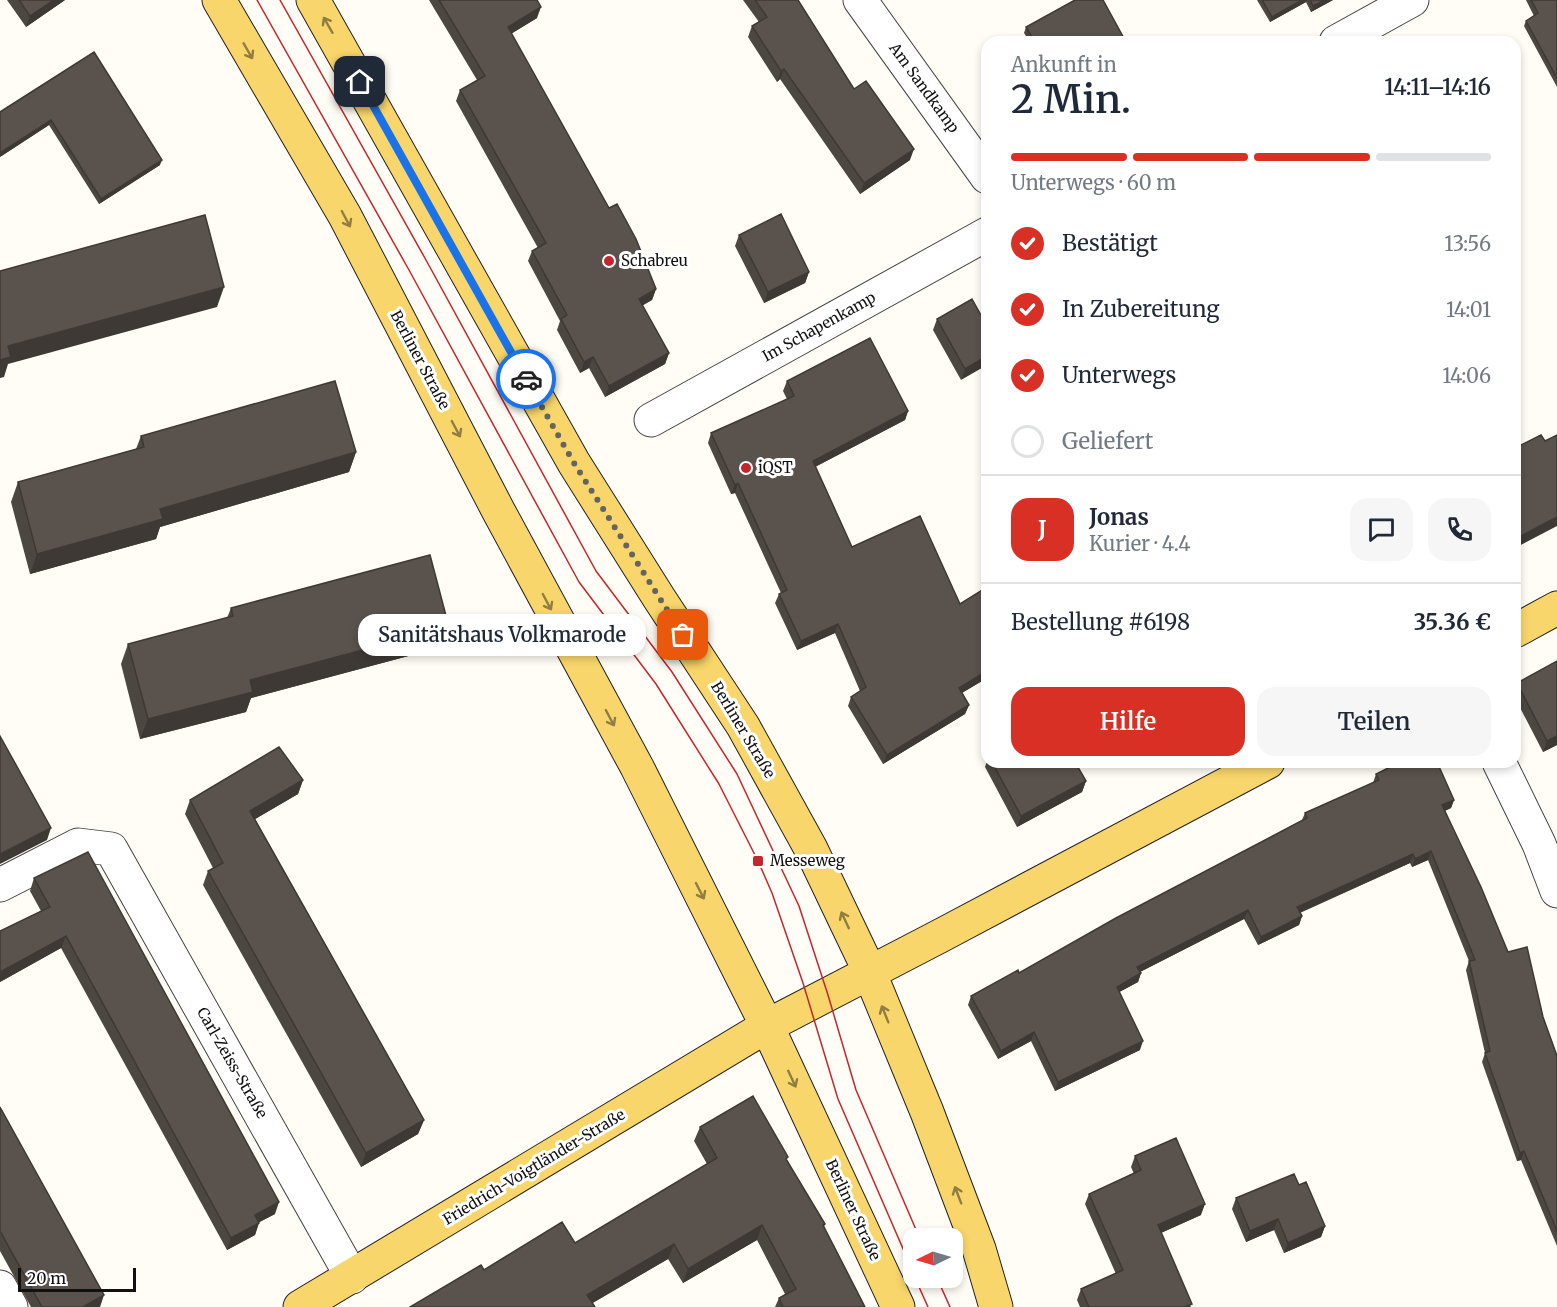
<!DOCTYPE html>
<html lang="de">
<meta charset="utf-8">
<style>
:root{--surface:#fff;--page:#f6f6f7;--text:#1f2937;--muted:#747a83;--line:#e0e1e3;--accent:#d93025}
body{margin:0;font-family:Merriweather,serif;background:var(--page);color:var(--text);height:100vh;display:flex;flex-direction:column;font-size:22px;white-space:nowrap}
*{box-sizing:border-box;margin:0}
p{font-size:20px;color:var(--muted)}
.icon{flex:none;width:33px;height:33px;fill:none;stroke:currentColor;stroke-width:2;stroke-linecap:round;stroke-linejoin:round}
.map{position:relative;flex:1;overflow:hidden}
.sheet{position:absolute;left:981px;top:36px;width:540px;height:732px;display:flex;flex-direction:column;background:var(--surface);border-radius:18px;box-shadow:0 3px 9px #0003}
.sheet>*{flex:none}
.needle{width:39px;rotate:265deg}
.buttons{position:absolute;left:903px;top:1228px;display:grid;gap:12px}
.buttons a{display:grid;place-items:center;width:60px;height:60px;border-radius:12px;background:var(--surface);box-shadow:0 3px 9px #0003;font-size:30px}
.scale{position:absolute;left:18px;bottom:15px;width:118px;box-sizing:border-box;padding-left:6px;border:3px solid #111;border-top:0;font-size:16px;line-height:21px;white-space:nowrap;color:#111;-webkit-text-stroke:4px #fff;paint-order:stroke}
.pin{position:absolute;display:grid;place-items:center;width:51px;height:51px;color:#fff;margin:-26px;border-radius:12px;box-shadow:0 3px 9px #0006}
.courier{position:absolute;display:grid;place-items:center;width:60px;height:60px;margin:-30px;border:4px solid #1a73e8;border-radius:50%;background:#fff;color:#222;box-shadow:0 2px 8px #0007}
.bubble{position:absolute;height:42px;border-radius:18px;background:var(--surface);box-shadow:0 3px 9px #0003;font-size:20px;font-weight:600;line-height:42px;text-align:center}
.headline em{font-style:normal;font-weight:600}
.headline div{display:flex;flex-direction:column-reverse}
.headline{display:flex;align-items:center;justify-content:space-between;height:102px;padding:0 30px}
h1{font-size:39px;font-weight:600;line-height:45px}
.bar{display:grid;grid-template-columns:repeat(4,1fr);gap:9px 6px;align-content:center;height:72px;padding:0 30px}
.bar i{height:8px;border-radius:4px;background:var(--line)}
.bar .current{background:var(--accent)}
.bar p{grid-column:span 4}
.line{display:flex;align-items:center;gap:15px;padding:0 30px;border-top:2px solid var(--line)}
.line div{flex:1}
.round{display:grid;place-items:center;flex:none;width:63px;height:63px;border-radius:18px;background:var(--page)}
ol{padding:0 30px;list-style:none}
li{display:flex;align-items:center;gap:18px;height:66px}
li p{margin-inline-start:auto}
li .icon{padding:6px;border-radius:50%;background:var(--accent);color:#fff;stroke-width:4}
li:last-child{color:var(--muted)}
li i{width:33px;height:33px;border:3px solid var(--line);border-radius:50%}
.cta{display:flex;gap:12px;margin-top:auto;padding:12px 30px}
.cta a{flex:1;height:69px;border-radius:18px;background:var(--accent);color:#fff;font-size:24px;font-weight:600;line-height:69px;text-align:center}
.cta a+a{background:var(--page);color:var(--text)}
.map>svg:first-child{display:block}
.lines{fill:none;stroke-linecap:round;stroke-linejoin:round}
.minor-casing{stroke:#444;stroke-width:35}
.major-casing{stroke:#222;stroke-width:35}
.minor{stroke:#fff;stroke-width:33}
.major{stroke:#f9d66b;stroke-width:33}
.tram{stroke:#c4262e;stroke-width:1.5}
.wall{fill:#4d4742}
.shaded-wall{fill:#3f3936}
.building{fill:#5a524d;stroke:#3f3936;stroke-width:1.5}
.oneway{stroke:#917d42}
.done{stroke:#646461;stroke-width:6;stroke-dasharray:0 10.8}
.route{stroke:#1a73e8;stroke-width:8}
.poi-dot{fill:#c4262e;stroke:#fff;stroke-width:2}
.labels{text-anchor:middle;stroke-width:6;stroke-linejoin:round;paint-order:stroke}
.street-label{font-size:15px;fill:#111;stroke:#fff}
.poi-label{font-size:15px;fill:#111;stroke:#fff;text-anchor:start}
</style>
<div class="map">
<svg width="1557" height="1307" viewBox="0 0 1557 1307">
<rect width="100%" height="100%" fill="#fffdf5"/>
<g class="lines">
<g class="minor-casing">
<path id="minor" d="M860 0 987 177
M1336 42 1412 0
M651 420 987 234
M1499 762 1539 844 1557 891
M0 885 78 845 111 849 352 1277
M0 1287 11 1307"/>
</g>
<g class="major-casing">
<path id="major" d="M219 0 345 216 499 512 637 767 767 1026 898 1307
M313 0 574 463 659 598 743 726 811 849 866 964 927 1112 979 1249 996 1307
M1515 631 1557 608
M300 1307 767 1026 940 936 1268 762"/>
</g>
<use href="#minor" class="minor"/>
<use href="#major" class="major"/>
<path class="tram" d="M257 0 409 270 579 582 656 684 719 784 758 861 772 893 803 983 838 1099 914 1274
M280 0 426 260 596 571 672 672 737 774 799 906 828 995 856 1090 920 1239
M915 1278 928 1307
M937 1278 950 1307"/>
</g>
<path class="wall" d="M7 0H65L26 27Z
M429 0H537V18L511 34 609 208 656 289 652 300 642 305 669 353 665 364 605 397 589 368 580 373 557 330 560 321 528 261 532 251 538 248 456 101 460 90 477 80Z
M743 0H798L854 89 910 160 860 194 780 79 777 82 748 37 752 26 759 22Z
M1257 0H1333L1311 12 1306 2 1270 22Z
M1526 0H1557V87L1524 26 1526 21 1534 16Z
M1026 27 1126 42H1030L1024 33Z
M94 52 160 165 99 204 49 125 0 157Z
M739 235 809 272 805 283 764 303 735 246Z
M937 319 987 326 961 380 933 330Z
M787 381 908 411 905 420 815 467 852 547 960 604 987 587V678L962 693 969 705 965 714 883 764 848 706 851 697 860 691 835 633 797 650 775 603 779 594 781 593 735 493 731 494 708 443 711 433 787 399 783 391Z
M141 436 356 452 349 472 160 527 156 539 30 574 11 502 18 482 136 449Z
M231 608 442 647 251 698 246 712 140 739 121 664 128 644 227 618Z
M1517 683 1557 745 1543 752 1515 698V687Z
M987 761V762H1075L1086 781 1082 792 1017 827 985 767Z
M1376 774 1454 800 1451 808 1445 811 1508 952 1543 1017 1557 1056V1246L1521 1160 1517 1161 1482 1062 1485 1053 1466 970 1469 961 1428 860 1412 867 1410 863 1300 913 1302 916 1299 925 1258 945 1244 919 1140 972 1141 973 1138 982 1119 992 1140 1050 1055 1091 1031 1041 998 1059 968 1005 971 996 1019 973 1302 820 1305 813 1373 783Z
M303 780 298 794 255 819 424 1120 418 1134 361 1167 203 885 208 871 213 868 185 814 190 800Z
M34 878 275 1214 259 1222 255 1235 227 1250 61 948 0 982V931L41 911 30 891Z
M0 1107 100 1307H31L0 1251Z
M700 1127 787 1161 825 1224 824 1227 865 1307H775L779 1298 785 1294 757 1240 683 1283 668 1259 592 1303 410 1307 484 1270 575 1243 707 1164 694 1141Z
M1135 1156 1201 1215 1161 1233 1191 1307H1080L1077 1300 1081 1289 1116 1274 1085 1204 1089 1194 1134 1174 1131 1167Z
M1299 1185 1325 1226 1321 1237 1284 1253 1274 1230 1246 1242 1232 1209 1236 1198Z"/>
<path class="shaded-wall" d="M54 0H65L26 27 30 16Z
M1302 0H1307L1306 2 1270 22 1272 17Z
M1325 0H1333L1311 12 1313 6Z
M541 7 537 18 504 38 508 27Z
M784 69 780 79 777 82 781 71Z
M51 120 49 125 0 157V153Z
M914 149 910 160 860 194 864 183Z
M162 160 160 165 99 204 101 199Z
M809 272 805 283 764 303 768 292Z
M224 287 217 307 8 364 4 377 0 378V360L8 346Z
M656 289 652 300 635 310 639 299Z
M669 353 665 364 605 397 609 386Z
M987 356V365L961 380 965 369Z
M593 357 589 368 580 373 584 362Z
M908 411 905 420 809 470 813 461Z
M356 452 349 472 160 527 156 539 30 574 37 554 160 509Z
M738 483 735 493 731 494 735 485Z
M1557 517V526L1515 548V539Z
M838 624 835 633 797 650 801 641Z
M449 627 442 647 251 698 246 712 140 739 148 719 250 680Z
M987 671V678L955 697 959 688Z
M969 705 965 714 883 764 887 755Z
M1557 736V745L1543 752 1547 741Z
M303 780 298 794 245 825 250 811Z
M1086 781 1082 792 1017 827 1021 816Z
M1454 800 1451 808 1439 813 1442 805Z
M51 828 47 840 0 864V854Z
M1431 851 1428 860 1412 867 1415 859Z
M1413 854 1410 863 1294 915 1297 907Z
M1248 910 1244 919 1134 975 1137 967Z
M1302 916 1299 925 1258 945 1261 937Z
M66 936 61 948 0 982V972Z
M1141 973 1138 982 1114 995 1117 987Z
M1034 1032 1031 1041 998 1059 1001 1051Z
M1143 1041 1140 1050 1055 1091 1058 1082Z
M424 1120 418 1134 361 1167 366 1153Z
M1524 1151 1521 1160 1517 1161 1520 1153Z
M279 1202 275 1214 250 1227 255 1215Z
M1205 1204 1201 1215 1154 1236 1158 1225Z
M1278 1219 1274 1230 1246 1242 1250 1231Z
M259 1223 255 1235 227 1250 231 1238Z
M762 1225 757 1240 683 1283 688 1269Z
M1325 1226 1321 1237 1284 1253 1288 1243Z
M674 1244 668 1259 586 1307 587 1295Z
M104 1295 100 1307H83Z"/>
<path class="building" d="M19 0H54L30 16Z
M439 0H537L541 7 508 27 609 208 617 204 636 239 656 289 639 299 669 353 609 386 593 357 584 362 561 319 567 315 532 251 546 243 460 90 485 76Z
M755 0H798L854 89 866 81 914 149 864 183 784 69 781 71 752 26 767 17Z
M1075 0H1103L1126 42H1035L1026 27Z
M1262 0H1302L1272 17Z
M1310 0H1325L1313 6Z
M1531 0H1557V78L1526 21 1538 13Z
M94 52 162 160 101 199 51 120 0 153V112Z
M781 214 809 272 768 292 739 235Z
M205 215 224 287 8 346 11 357 0 360V271Z
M972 299 987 326V356L965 369 937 319Z
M870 338 908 411 813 461 852 547 920 516 960 604 987 587V671L959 688 969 705 887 755 851 697 866 687 838 624 801 641 779 594 787 590 738 483 735 485 711 433 794 396 787 381Z
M335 381 356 452 160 509 163 519 37 554 18 482 144 447 141 436Z
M1541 435 1545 441 1557 435V517L1515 539V448Z
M430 555 449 627 250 680 253 692 148 719 128 644 233 616 231 608Z
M1557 661V736L1547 741 1517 683Z
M0 736 51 828 0 854Z
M279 747 303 780 250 811 424 1120 366 1153 208 871 223 863 190 800Z
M992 762H1075L1086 781 1021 816Z
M1400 762H1437L1454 800 1442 805 1481 887 1508 952 1527 947 1543 1017 1557 1056V1231L1524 1151 1520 1153 1485 1053 1490 1051 1469 961 1475 960 1431 851 1415 859 1413 854 1297 907 1302 916 1261 937 1248 910 1137 967 1141 973 1117 987 1143 1041 1058 1082 1034 1032 1001 1051 971 996 1018 970 1019 973 1116 918 1307 818 1305 813 1379 780 1376 774Z
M88 852 279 1202 255 1215 259 1223 231 1238 66 936 0 972V931L50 907 34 878Z
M753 1096 788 1157 786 1159 825 1224 823 1225 865 1307H783L779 1298 796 1289 762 1225 688 1269 674 1244 587 1295 595 1307H410L481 1265 484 1270 562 1222 575 1243 717 1158 700 1127Z
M0 1107 104 1295 83 1307H42L0 1231Z
M1176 1138 1205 1204 1158 1225 1192 1304 1184 1307H1089L1081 1289 1123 1270 1089 1194 1141 1170 1135 1156Z
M1294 1174 1299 1185 1306 1182 1325 1226 1288 1243 1278 1219 1250 1231 1236 1198Z"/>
<defs><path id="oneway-shaft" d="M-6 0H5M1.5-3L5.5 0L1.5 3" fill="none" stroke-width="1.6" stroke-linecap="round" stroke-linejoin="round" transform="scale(1.5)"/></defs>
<g class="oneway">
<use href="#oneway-shaft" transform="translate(328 25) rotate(-120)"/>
<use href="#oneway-shaft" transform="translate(248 51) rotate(60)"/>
<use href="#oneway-shaft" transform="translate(346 219) rotate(62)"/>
<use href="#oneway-shaft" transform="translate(456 429) rotate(62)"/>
<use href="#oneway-shaft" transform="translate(547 602) rotate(62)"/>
<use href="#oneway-shaft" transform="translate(610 718) rotate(62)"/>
<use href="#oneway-shaft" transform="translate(700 891) rotate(63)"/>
<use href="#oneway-shaft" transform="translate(845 920) rotate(-115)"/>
<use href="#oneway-shaft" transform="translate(885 1014) rotate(-112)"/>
<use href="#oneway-shaft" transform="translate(792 1079) rotate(65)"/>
<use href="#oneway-shaft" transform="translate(958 1195) rotate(-111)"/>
</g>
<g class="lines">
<path class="done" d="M526 379 574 463 683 635"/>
<path class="route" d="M360 82 526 379"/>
</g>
<g class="poi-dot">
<circle cx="609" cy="261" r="6"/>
<circle cx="746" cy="468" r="6"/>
<rect x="752" y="855" width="12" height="12" rx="3"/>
</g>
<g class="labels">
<g class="street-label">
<text transform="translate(924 88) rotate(54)" y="5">Am Sandkamp</text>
<text transform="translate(819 327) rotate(-29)" y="5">Im Schapenkamp</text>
<text transform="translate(420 360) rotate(62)" y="5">Berliner Straße</text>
<text transform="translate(743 730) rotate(59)" y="5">Berliner Straße</text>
<text transform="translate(232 1063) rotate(60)" y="5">Carl-Zeiss-Straße</text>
<text transform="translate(534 1167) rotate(-31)" y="5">Friedrich-Voigtländer-Straße</text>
<text transform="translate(853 1210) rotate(65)" y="5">Berliner Straße</text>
</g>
<g class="poi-label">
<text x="621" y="266">Schabreu</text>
<text x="758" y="473">iQST</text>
<text x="770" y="866">Messeweg</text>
</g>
</g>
</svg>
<div class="buttons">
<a><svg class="needle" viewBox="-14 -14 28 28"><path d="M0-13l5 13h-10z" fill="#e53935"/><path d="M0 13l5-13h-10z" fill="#747a83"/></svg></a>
</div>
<div class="scale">20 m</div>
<div class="pin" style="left:683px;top:635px;background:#ea580c"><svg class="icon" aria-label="bag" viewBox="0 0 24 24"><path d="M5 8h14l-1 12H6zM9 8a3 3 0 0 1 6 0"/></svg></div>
<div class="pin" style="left:360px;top:82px;background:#1f2937"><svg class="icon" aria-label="home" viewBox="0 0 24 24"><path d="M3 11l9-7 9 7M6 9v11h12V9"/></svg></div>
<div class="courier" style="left:526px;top:379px"><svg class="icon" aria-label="car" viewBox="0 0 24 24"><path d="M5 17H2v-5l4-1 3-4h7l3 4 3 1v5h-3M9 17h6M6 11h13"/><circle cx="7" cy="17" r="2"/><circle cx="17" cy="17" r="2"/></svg></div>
<div class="bubble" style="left:358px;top:614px;width:288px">Sanitätshaus Volkmarode</div>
<section class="sheet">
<div class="headline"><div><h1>2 Min.</h1><p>Ankunft in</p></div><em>14:11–14:16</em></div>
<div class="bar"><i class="current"></i><i class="current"></i><i class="current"></i><i></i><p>Unterwegs · 60 m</p></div>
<ol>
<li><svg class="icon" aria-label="check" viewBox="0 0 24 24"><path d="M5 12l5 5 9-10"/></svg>Bestätigt<p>13:56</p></li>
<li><svg class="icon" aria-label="check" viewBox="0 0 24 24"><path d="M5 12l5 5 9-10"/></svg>In Zubereitung<p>14:01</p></li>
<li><svg class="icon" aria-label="check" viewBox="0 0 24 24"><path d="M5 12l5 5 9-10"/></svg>Unterwegs<p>14:06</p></li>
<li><i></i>Geliefert</li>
</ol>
<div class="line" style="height:108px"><b class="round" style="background:var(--accent);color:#fff">J</b><div><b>Jonas</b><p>Kurier · 4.4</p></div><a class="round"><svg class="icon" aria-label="chat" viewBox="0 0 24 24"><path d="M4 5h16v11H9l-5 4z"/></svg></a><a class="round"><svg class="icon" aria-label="phone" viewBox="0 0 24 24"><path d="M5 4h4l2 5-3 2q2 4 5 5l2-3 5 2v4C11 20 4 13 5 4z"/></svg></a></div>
<div class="line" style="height:78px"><div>Bestellung #6198</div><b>35.36 €</b></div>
<div class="cta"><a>Hilfe</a><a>Teilen</a></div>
</section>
</div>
